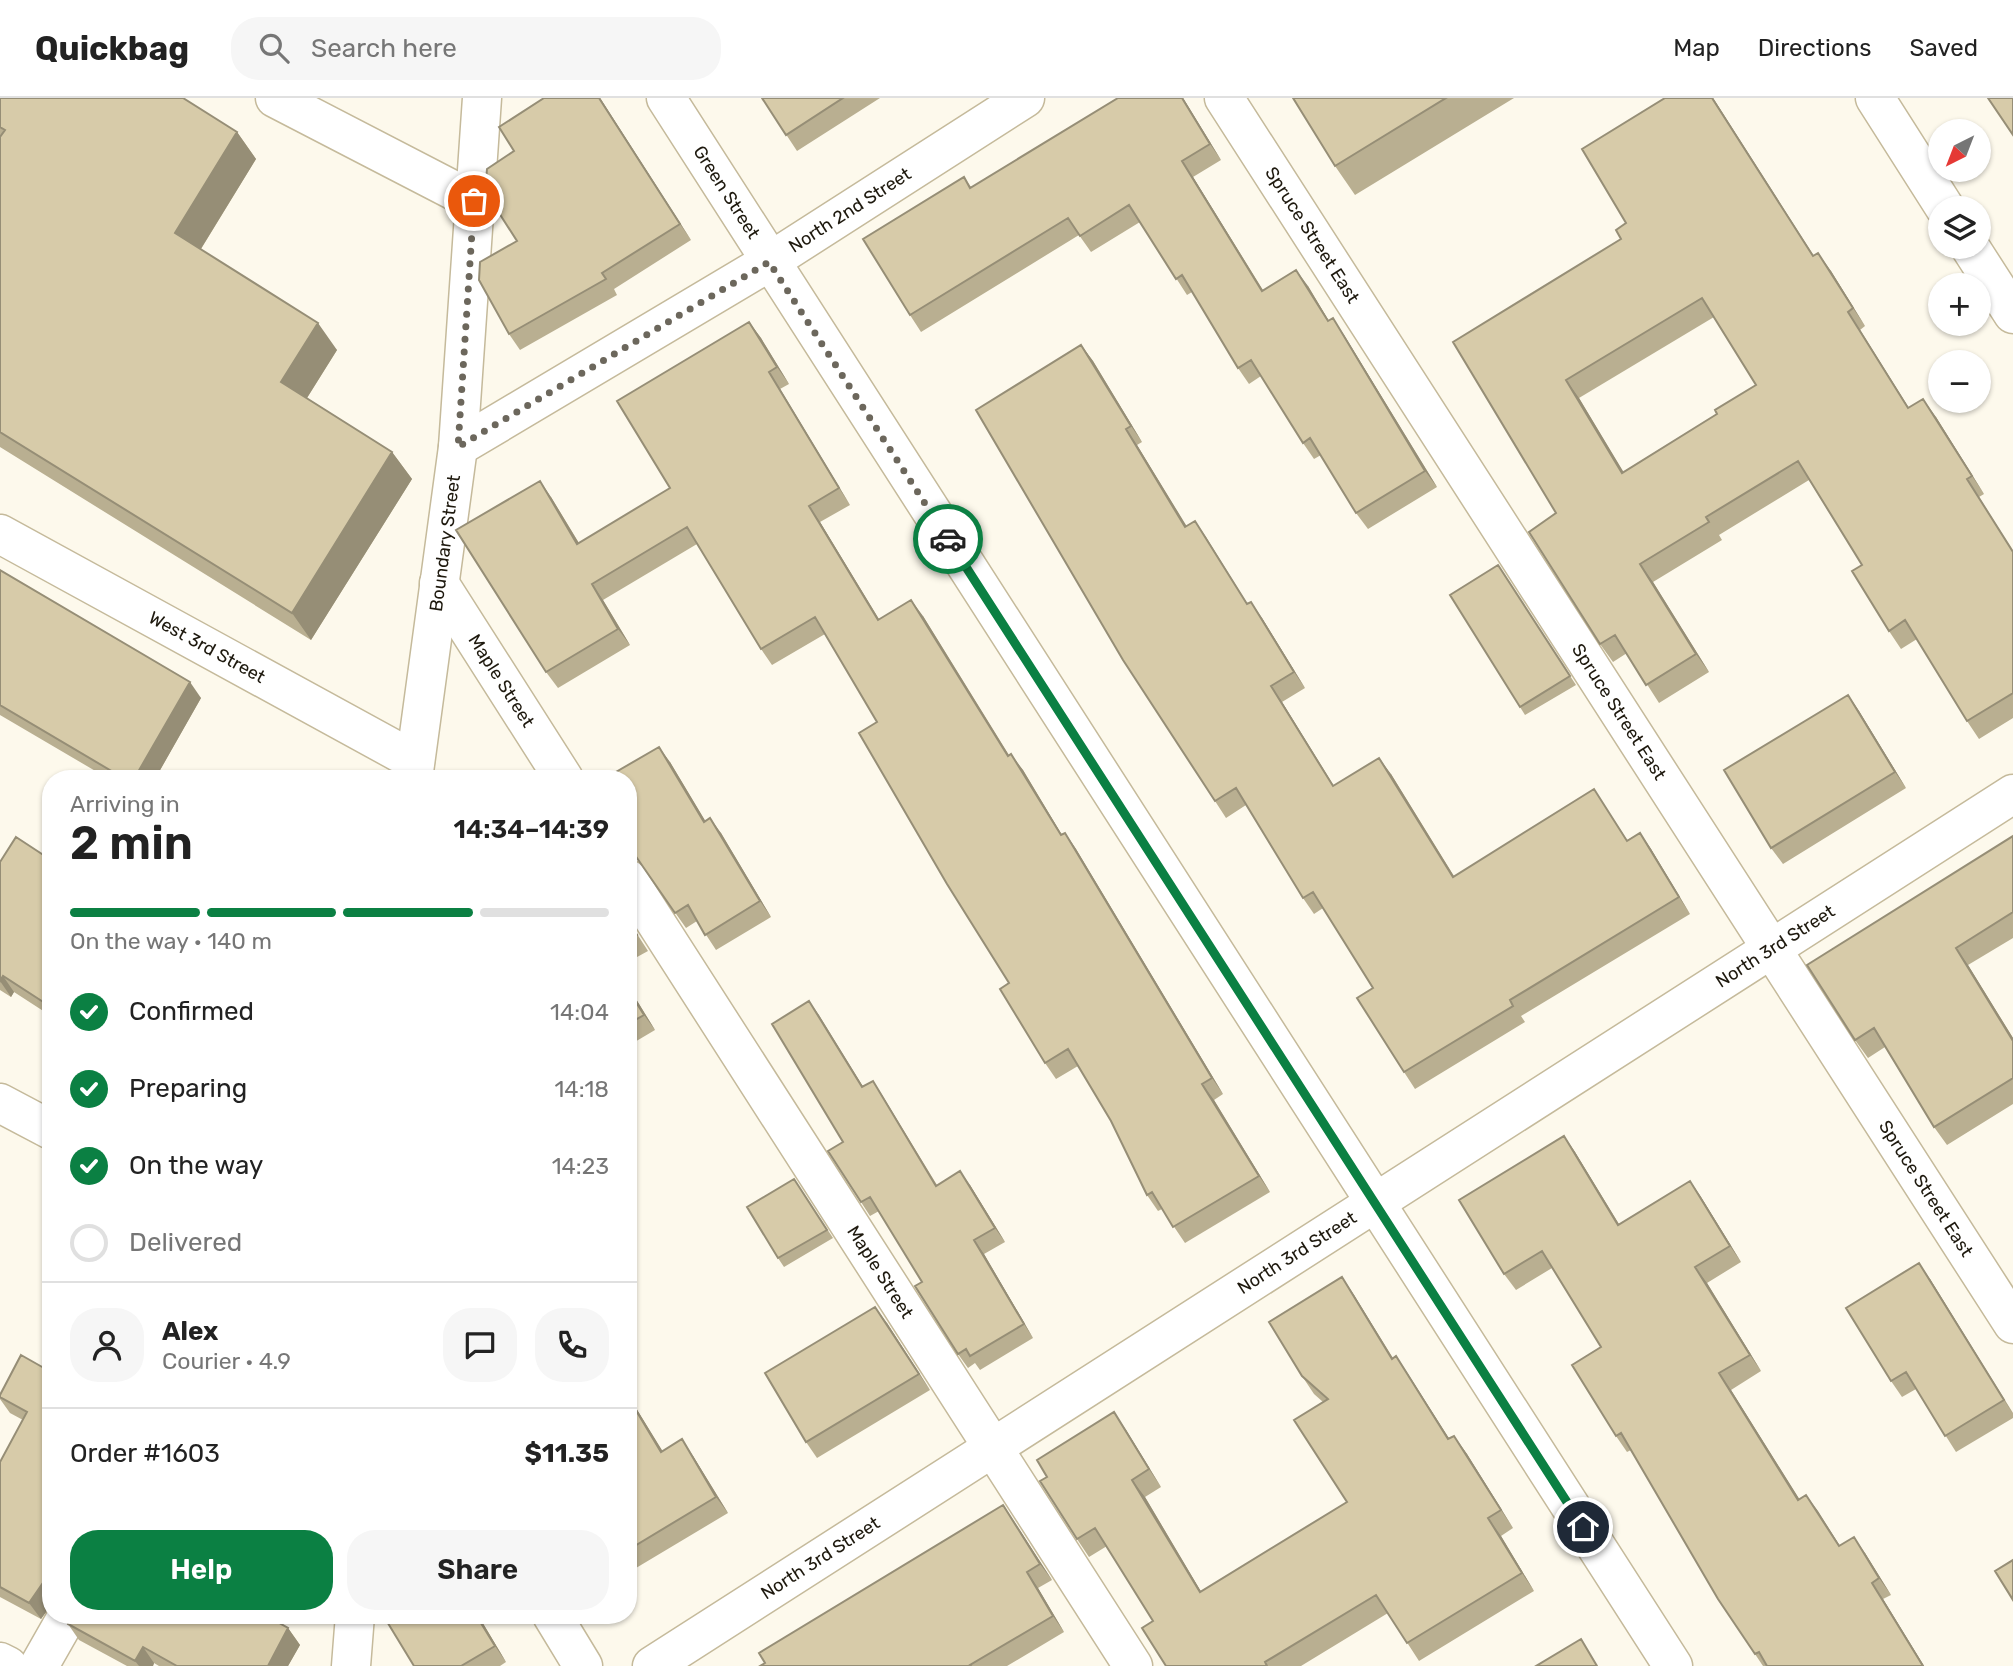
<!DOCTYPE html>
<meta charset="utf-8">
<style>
:root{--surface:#fff;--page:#f6f6f6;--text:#222;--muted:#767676;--line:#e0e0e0;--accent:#0b8043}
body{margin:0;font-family:Rubik,sans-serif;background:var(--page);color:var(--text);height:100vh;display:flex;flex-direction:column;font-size:26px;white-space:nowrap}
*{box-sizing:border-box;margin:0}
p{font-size:23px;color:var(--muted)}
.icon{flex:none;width:38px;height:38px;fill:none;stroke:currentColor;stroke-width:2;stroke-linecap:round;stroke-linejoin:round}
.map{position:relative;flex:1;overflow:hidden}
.sheet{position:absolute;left:42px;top:672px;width:595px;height:854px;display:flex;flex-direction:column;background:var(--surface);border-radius:28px;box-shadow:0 2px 5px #0004}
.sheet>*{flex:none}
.needle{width:46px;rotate:222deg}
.controls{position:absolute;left:1928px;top:21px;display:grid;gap:14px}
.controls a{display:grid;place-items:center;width:63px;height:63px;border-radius:50%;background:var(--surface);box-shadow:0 2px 5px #0004;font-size:35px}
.pin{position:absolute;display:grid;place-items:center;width:60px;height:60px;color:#fff;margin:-30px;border:4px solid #fff;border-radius:50%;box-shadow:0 2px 7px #0007}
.courier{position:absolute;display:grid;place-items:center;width:70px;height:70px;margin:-35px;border:5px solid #0b8043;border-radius:50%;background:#fff;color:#222;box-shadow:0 2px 9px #0007}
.overview em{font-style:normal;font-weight:600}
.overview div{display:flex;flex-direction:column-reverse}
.overview{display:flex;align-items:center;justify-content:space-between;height:119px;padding:0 28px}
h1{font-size:46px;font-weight:600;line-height:52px}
.bar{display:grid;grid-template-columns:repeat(4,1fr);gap:10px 7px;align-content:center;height:84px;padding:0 28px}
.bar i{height:9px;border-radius:5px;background:var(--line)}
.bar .active{background:var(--accent)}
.bar p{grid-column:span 4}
.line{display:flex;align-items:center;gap:18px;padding:0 28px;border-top:2px solid var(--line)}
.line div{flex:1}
.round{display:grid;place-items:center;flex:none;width:74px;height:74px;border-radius:28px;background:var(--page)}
ol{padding:0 28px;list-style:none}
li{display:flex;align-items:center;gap:21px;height:77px}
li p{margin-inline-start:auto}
li .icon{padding:7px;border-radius:50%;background:var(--accent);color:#fff;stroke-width:4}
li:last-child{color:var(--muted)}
li i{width:38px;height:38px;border:4px solid var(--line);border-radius:50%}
.action{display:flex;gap:14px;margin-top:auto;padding:14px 28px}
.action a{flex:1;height:80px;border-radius:28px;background:var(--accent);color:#fff;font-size:28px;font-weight:600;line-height:80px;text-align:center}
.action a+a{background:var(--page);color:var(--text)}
header{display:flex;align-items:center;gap:42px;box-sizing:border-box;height:98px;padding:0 35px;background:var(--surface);border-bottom:2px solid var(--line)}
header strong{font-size:33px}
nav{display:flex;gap:38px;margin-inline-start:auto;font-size:24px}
.search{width:490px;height:63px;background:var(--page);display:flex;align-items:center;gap:18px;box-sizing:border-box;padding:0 24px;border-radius:28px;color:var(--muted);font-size:26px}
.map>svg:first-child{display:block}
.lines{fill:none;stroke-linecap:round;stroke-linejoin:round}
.minor-casing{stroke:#c5ba9b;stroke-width:41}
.highway-casing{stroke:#c5ba9b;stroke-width:41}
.minor{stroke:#fff;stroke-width:38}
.highway{stroke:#fff;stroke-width:38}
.wall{fill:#b9af91;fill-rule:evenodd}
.shaded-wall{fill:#968e76}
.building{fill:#d7cba9;stroke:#968e76;stroke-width:2;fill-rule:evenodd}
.done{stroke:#6c675c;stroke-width:7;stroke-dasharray:0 12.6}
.route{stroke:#0b8043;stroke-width:9}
.labels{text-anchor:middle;stroke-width:7;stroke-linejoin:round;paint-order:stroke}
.street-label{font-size:18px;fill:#1e190e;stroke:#fff}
</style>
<header>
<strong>Quickbag</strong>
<div class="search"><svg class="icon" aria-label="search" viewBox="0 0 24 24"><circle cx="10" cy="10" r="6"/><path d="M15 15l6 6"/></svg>Search here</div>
<nav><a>Map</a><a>Directions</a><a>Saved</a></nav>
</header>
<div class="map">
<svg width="2013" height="1568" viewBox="0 0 2013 1568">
<rect width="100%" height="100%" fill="#fdf9ec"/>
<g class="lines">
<g class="minor-casing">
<g id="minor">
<path d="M275 0 474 103"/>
<path id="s1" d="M666 0 1673 1568"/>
<path id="s2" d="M1224 0 2013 1226"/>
<path id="s3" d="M458 349 769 164 1025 0"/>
<path id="s4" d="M0 436 415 663"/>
<path id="s5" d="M439 485 564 681"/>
<path id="s6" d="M413 681 458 349 482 0"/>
<path id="s7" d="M628 781 1133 1568"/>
<path d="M0 1005 51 1032"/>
<path d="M552 1517 583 1568"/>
<path d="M0 1564 8 1568"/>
<path d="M39 1568 68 1517"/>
<path d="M351 1568 355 1517"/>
<path id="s8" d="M652 1568 2013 696"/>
</g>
</g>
<g class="highway-casing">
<path id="highway" d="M1875 0 1945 110
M1970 149 2013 216"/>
</g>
<use href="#minor" class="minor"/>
<use href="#highway" class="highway"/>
</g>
<path class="wall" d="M0 0 237 34 256 61 201 151 337 252 307 300 392 354 412 381 311 542 0 349Z
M600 0 691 142 614 191 617 197 520 252 509 236 517 143Z
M762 0H880L797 53Z
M1183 0 1221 62 1193 79 1263 192 1308 188 1329 223 1344 237 1437 389 1368 431 1356 415 1321 357 1314 361 1303 345 1261 278 1249 286 1238 270 1192 194 1187 197 1140 124 1091 154 1079 137 921 234 910 217 964 79 971 89Z
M1293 0H1514L1355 97 1335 68Z
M1665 0H1713L1814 158 1831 173 1865 228 1860 232 1909 310 1936 319 1984 396 1979 399 2013 453V620L1979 641 1967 623 1917 541 1901 551 1889 533 1862 467 1809 382 1719 437 1722 442 1653 484 1709 574 1659 605 1627 555 1613 564 1600 546 1556 415 1453 244 1621 141ZM1714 219 1756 287 1717 316 1623 374 1579 300Z
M749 224 761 240 789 286 780 291 850 407 820 424 879 521 923 518 1009 657 1023 672 1062 737 1065 735 1076 751 1223 996 1214 1002 1270 1094 1185 1145 1162 1111 1158 1113 1147 1097 1111 1023 1078 968 1056 981 1045 965 1009 885 877 624 825 536 772 567 761 551 697 446 603 502 630 547 558 590 546 574 551 399 579 445 670 390Z
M1081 247 1093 263 1142 344 1137 347 1186 428 1195 423 1247 506 1262 520 1305 590 1282 604 1334 688 1391 676 1454 778 1605 708 1627 742 1640 735 1651 751 1690 816 1521 918 1525 924 1415 991 1404 974 1373 890 1323 810 1314 816 1303 800 1246 707 1226 720 1215 703Z
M1498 467 1576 587 1525 617 1520 609Z
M0 472 201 600 155 681H109L0 617Z
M1848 597 1859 613 1906 690 1783 766 1771 750Z
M670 664 705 723 721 735 771 819 716 852 697 823 686 830 638 762 628 759V722L634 719Z
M2013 738V840L1968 867 2013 940V1006L1947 1047 1934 1029 1885 949 1868 960 1855 942Z
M51 762V918L14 894 11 899 0 892V764Z
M628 822 648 853 628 864Z
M628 888 655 932 628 948Z
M809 903 863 989 873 983 882 997 937 1087H970L1005 1144 984 1156 1033 1240 980 1272 975 1265 968 1270 958 1256 922 1184 879 1113 870 1118 861 1104 843 1044Z
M1564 1038 1575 1054 1619 1126 1690 1083 1701 1099 1741 1164 1707 1185 1761 1273 1731 1292 1799 1401 1806 1397 1840 1448 1865 1455 1891 1497 1883 1501 1924 1568H1763L1718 1501 1631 1352 1627 1354 1616 1338 1601 1249 1552 1170 1516 1192 1504 1176Z
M794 1081 833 1140 784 1169 778 1160Z
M1342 1179 1354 1197 1393 1260 1396 1258 1408 1276 1449 1341 1454 1338 1467 1356 1513 1430 1501 1438 1534 1493 1419 1563 1388 1515 1301 1568H1166L1153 1523 1107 1448 1089 1459 1077 1441 1126 1332 1161 1389 1145 1399 1201 1494 1347 1404 1323 1304 1314 1296 1302 1278Z
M1930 1181 2013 1315V1320L1956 1354 1916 1291 1902 1299 1891 1283Z
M887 1225 930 1292 817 1360 806 1344Z
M51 1274V1507L41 1521 0 1499V1364L23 1322 10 1315 0 1301V1297Z
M628 1297 662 1353 693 1358 728 1415 631 1473 628 1469Z
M1003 1407 1052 1482 1038 1490 1064 1534 1007 1568H760Z
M71 1517H275L273 1522 288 1530 300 1547 288 1568H159L154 1565 153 1568H127L79 1542 68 1526Z
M478 1517 506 1564 500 1568H414Z"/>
<path class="shaded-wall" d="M599 0H600L691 142 680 126Z
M1182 0H1183L1221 62 1210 46Z
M1712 0H1713L1825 176 1813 158Z
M237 34 256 61 194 162 175 135Z
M1182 63 1193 79 1273 209 1262 193Z
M1818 155 1831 173 1865 228 1853 210Z
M1296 172 1308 188 1339 240 1328 223Z
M1848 214 1860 232 1920 328 1908 310Z
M1333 220 1344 237 1437 389 1425 373Z
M749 224 761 240 789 286 777 269Z
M318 225 337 252 300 311 281 284Z
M1081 247 1093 263 1142 344 1131 328Z
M769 274 780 291 850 407 839 390Z
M1566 282 1579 300 1635 393 1622 375Z
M1923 301 1936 319 1984 396 1972 378Z
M1126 331 1137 347 1197 445 1185 429Z
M392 354 412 381 311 542 292 515Z
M540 383 551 399 589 462 577 446Z
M809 408 820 424 889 538 878 522Z
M1195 423 1206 439 1258 523 1247 506Z
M1640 466 1653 484 1709 574 1696 556Z
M592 486 603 502 630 547 618 531Z
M911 502 923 518 1019 674 1008 658Z
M1251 504 1262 520 1305 590 1294 574Z
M190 584 201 600 155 681H134Z
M1271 588 1282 604 1344 705 1333 688Z
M1848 597 1859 613 1906 690 1895 674Z
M659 649 670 664 715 739 704 724Z
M1011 656 1023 672 1072 754 1061 737Z
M1379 660 1391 676 1464 795 1453 779Z
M710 720 721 735 771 819 760 803Z
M1065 735 1076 751 1223 996 1212 980Z
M1640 735 1651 751 1690 816 1679 799Z
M1956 850 1968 867 2013 940V943Z
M3 878 14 894 11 899 0 883Z
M628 888 655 932 644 917 628 891Z
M809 903 819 917 872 1003 862 989Z
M873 983 882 997 945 1102 936 1088Z
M1202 986 1214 1002 1270 1094 1259 1078Z
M1564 1038 1575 1054 1629 1143 1618 1127Z
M960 1073 970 1087 1005 1144 995 1130Z
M1690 1083 1701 1099 1741 1164 1730 1148Z
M974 1142 984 1156 1033 1240 1024 1226Z
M1919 1165 1930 1181 2013 1316 2004 1302Z
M1695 1169 1707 1185 1761 1273 1750 1257Z
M1342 1179 1354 1197 1404 1279 1392 1261Z
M875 1209 887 1225 930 1292 919 1276Z
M1396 1258 1408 1276 1461 1359 1448 1341Z
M1719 1275 1731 1292 1810 1418 1798 1402Z
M628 1297 673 1370 661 1354 628 1299Z
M1114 1314 1126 1332 1161 1389 1149 1371Z
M1454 1338 1467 1356 1513 1430 1501 1412Z
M682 1341 693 1358 728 1415 716 1399Z
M1132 1382 1145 1399 1212 1512 1200 1494Z
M1806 1397 1818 1413 1850 1464 1839 1448Z
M1003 1407 1014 1423 1052 1482 1040 1466Z
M1488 1420 1501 1438 1534 1493 1522 1475Z
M1854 1439 1865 1455 1891 1497 1879 1480Z
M1027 1474 1038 1490 1064 1534 1053 1518Z
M45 1482 51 1490V1507L41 1521 29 1505Z
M1872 1485 1883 1501 1924 1568H1923Z
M260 1517H275L268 1529Z
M476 1517H478L506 1564 495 1548Z
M288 1530 300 1547 288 1568H268Z
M143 1549 154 1565 153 1568H139L135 1563Z"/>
<path class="building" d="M0 0H183L237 34 175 135 318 225 281 284 392 354 292 515 0 334V39L5 32 0 29Z
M544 0H599L680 126 602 175 606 181 509 236 479 182 480 164 517 143 485 93 487 71 514 53 499 29Z
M762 0H843L786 37Z
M1118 0H1182L1210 46 1182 63 1262 193 1296 172 1328 223 1333 220 1425 373 1356 415 1310 340 1303 345 1251 262 1238 270 1182 177 1176 181 1129 107 1080 138 1068 120 910 217 863 141 964 79 970 90Z
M1293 0H1446L1335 68Z
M1665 0H1712L1813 158 1818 155 1853 210 1848 214 1908 310 1923 301 1972 378 1967 381 2013 454V595L1967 623 1905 522 1889 533 1852 473 1862 467 1798 363 1706 419 1709 424 1640 466 1696 556 1646 587 1615 537 1600 546 1529 434 1556 415 1453 244 1621 141 1616 132 1626 125 1582 51ZM1702 200 1756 287 1715 312 1717 316 1622 375 1566 282Z
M1988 0H2013V37Z
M749 224 777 269 769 274 839 390 809 408 878 522 911 502 1008 658 1011 656 1061 737 1065 735 1212 980 1202 986 1259 1078 1173 1129 1152 1094 1147 1097 1111 1023 1068 951 1045 965 1000 891 1009 885 947 786 859 635 877 624 815 519 761 551 687 429 592 486 618 531 546 574 456 432 540 383 577 446 670 390 617 303Z
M1081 247 1131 328 1126 331 1185 429 1195 423 1247 506 1251 504 1294 574 1271 588 1333 688 1379 660 1453 779 1594 691 1627 743 1640 735 1679 799 1510 902 1513 908 1404 974 1357 900 1373 890 1313 794 1303 800 1236 690 1215 703 1123 562 976 312Z
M1498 467 1570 578 1520 609 1450 497Z
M0 472 190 584 134 681H125L0 607Z
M1848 597 1895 674 1771 750 1724 672Z
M659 649 704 724 710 720 760 803 705 837 688 807 675 815 628 747V722L634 719 628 710V681H611L609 678Z
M2013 738V814L1956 850 2013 943V980L1934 1029 1874 930 1855 942 1807 867Z
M16 739 51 762V909L3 878 0 883V764Z
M628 823 637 837 628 842Z
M628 891 644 917 628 926Z
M809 903 862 989 873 983 936 1088 960 1073 995 1130 974 1142 1024 1226 970 1258 966 1251 958 1256 915 1188 922 1184 870 1099 861 1104 828 1053 843 1044 772 926Z
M1564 1038 1618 1127 1690 1083 1730 1148 1695 1169 1750 1257 1719 1275 1798 1402 1806 1397 1839 1448 1854 1439 1879 1480 1872 1485 1923 1568H1767L1759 1554 1755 1556 1718 1501 1621 1335 1616 1338 1572 1267 1601 1249 1542 1153 1504 1176 1459 1102Z
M794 1081 827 1132 778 1160 747 1109Z
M1919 1165 2004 1302 1945 1338 1906 1274 1891 1283 1846 1210Z
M1342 1179 1392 1261 1396 1258 1448 1341 1454 1338 1501 1412 1488 1420 1522 1475 1407 1545 1376 1497 1265 1564 1267 1568H1166L1142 1530 1153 1523 1095 1430 1077 1441 1040 1383 1047 1379 1037 1362 1114 1314 1149 1371 1132 1382 1200 1494 1347 1404 1294 1322 1328 1301 1302 1278 1269 1224Z
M875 1209 919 1276 806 1344 765 1275Z
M21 1257 51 1274V1481L45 1482 29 1505 0 1489V1364L27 1314 0 1299V1297Z
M628 1299 661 1354 682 1341 716 1399 628 1452Z
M1003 1407 1040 1466 1027 1474 1053 1518 970 1567 971 1568H760L765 1565 759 1555Z
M2013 1462V1502L1995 1473Z
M71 1517H265L288 1530 268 1568H177L143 1549 135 1563 68 1526Z
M383 1517H476L495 1548 461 1568H414Z
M1581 1541 1597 1568H1536Z"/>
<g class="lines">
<path class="done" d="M474 103 458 349 769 164 948 441"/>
<path class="route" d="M948 441 1583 1429"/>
</g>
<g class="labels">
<g class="street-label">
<text dy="6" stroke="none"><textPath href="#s1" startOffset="112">Green Street</textPath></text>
<text dy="6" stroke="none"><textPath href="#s3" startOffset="458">North 2nd Street</textPath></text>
<text dy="6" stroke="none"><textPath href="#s2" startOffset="163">Spruce Street East</textPath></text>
<text dy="6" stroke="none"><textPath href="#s6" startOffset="238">Boundary Street</textPath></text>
<text dy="6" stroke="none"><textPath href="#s4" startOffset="236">West 3rd Street</textPath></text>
<text dy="6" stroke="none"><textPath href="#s5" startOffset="116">Maple Street</textPath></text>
<text dy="6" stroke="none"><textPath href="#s2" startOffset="730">Spruce Street East</textPath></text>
<text dy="6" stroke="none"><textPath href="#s8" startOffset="1334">North 3rd Street</textPath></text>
<text dy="6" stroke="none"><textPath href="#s2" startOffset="1297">Spruce Street East</textPath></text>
<text dy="6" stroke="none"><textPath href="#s8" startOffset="766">North 3rd Street</textPath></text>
<text dy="6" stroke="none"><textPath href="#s7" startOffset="467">Maple Street</textPath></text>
<text dy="6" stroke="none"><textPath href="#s8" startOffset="200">North 3rd Street</textPath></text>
</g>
</g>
</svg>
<div class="controls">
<a><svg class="needle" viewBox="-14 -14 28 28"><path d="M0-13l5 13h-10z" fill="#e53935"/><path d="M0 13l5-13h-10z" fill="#767676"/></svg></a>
<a><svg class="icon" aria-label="layers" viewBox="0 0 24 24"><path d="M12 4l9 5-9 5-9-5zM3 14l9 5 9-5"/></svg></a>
<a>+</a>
<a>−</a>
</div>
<div class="pin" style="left:474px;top:103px;background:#ea580c"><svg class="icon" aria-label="bag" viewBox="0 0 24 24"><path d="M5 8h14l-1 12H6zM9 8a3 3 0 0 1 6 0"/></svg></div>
<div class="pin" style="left:1583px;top:1429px;background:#1f2937"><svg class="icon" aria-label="home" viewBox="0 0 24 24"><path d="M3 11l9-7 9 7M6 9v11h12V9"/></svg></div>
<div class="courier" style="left:948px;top:441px"><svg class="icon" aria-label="car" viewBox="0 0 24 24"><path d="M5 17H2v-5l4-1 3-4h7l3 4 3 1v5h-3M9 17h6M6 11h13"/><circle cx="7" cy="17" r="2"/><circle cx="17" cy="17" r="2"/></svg></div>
<section class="sheet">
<div class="overview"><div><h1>2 min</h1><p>Arriving in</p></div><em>14:34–14:39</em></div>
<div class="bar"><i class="active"></i><i class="active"></i><i class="active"></i><i></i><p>On the way · 140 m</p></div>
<ol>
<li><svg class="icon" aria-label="check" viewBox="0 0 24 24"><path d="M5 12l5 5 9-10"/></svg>Confirmed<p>14:04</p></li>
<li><svg class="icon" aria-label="check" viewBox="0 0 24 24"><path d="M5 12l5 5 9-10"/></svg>Preparing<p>14:18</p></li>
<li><svg class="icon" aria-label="check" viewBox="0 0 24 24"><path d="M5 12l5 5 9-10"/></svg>On the way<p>14:23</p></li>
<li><i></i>Delivered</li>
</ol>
<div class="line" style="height:126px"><a class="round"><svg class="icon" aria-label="person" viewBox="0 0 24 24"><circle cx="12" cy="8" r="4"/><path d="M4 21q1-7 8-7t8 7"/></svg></a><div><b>Alex</b><p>Courier · 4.9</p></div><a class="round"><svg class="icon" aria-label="chat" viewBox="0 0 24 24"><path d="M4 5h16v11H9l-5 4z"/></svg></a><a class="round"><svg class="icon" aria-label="phone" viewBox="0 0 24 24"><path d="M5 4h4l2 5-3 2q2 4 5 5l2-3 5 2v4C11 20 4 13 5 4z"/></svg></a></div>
<div class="line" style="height:91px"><div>Order #1603</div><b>$11.35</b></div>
<div class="action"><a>Help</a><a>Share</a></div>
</section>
</div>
